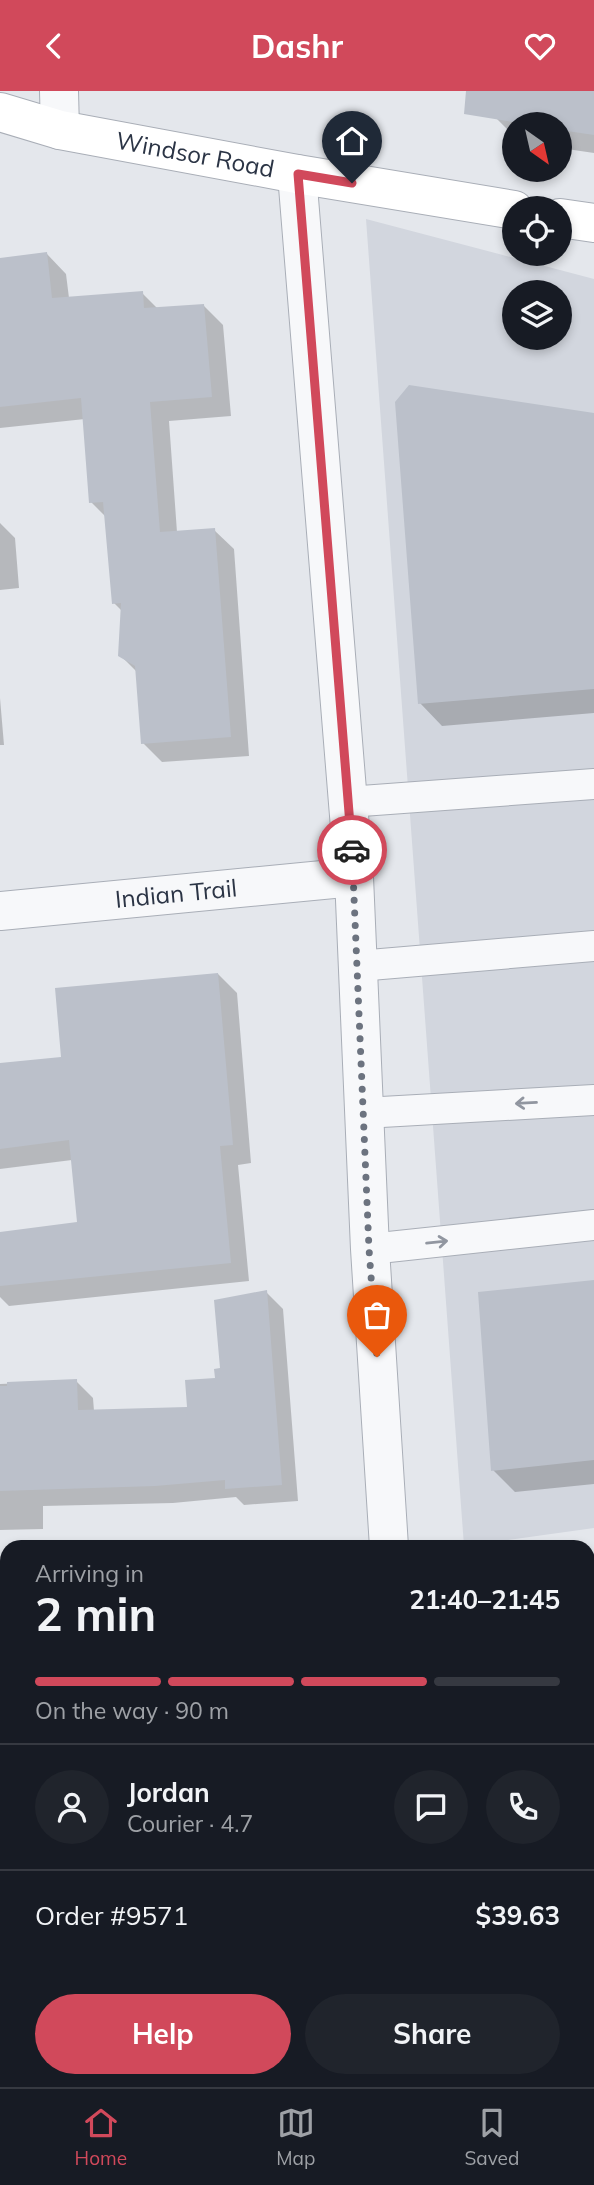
<!DOCTYPE html>
<meta charset="utf-8">
<style>
:root{--surface:#171b24;--page:#20242c;--text:#f1f3f6;--muted:#9ea1a6;--line:#363941;--accent:#d1495b}
body{margin:0;font-family:Mulish,sans-serif;background:var(--page);color:var(--text);height:100vh;display:flex;flex-direction:column;font-size:26px;white-space:nowrap}
*{box-sizing:border-box;margin:0}
p{font-size:23px;color:var(--muted)}
.icon{flex:none;width:38px;height:38px;fill:none;stroke:currentColor;stroke-width:2;stroke-linecap:round;stroke-linejoin:round}
.map{position:relative;flex:1;overflow:hidden}
.details{position:absolute;left:0px;top:1449px;width:595px;height:548px;display:flex;flex-direction:column;background:var(--surface);border-radius:21px 21px 0 0;box-shadow:0 4px 10px #0003}
.details>*{flex:none}
.needle{width:46px;rotate:146deg}
.fabs{position:absolute;left:502px;top:21px;display:grid;gap:14px}
.fabs a{display:grid;place-items:center;width:70px;height:70px;border-radius:50%;background:var(--surface);box-shadow:0 4px 10px #0003;font-size:35px}
.pin{position:absolute;display:grid;place-items:center;width:60px;height:60px;color:#fff;margin:-72px -30px;border-radius:50% 50% 50% 0;rotate:-45deg;box-shadow:0 0 7px #0007}
.pin .icon{rotate:45deg}
.courier{position:absolute;display:grid;place-items:center;width:70px;height:70px;margin:-35px;border:5px solid #d1495b;border-radius:50%;background:#fff;color:#222;box-shadow:0 2px 9px #0007}
.summary em{font-style:normal;font-weight:700}
.summary div{display:flex;flex-direction:column-reverse}
.summary{display:flex;align-items:center;justify-content:space-between;height:119px;padding:0 35px}
h1{font-size:46px;font-weight:700;line-height:52px}
.bar{display:grid;grid-template-columns:repeat(4,1fr);gap:10px 7px;align-content:center;height:84px;padding:0 35px}
.bar i{height:9px;border-radius:5px;background:var(--line)}
.bar .selected{background:var(--accent)}
.bar p{grid-column:span 4}
.line{display:flex;align-items:center;gap:18px;padding:0 35px;border-top:2px solid var(--line)}
.line div{flex:1}
.round{display:grid;place-items:center;flex:none;width:74px;height:74px;border-radius:37px;background:var(--page)}
.button{display:flex;gap:14px;margin-top:auto;padding:14px 35px}
.button a{flex:1;height:80px;border-radius:42px;background:var(--accent);color:#fff;font-size:28px;font-weight:700;line-height:80px;text-align:center}
.button a+a{background:var(--page);color:var(--text)}
header{display:flex;justify-content:space-between;align-items:center;height:91px;padding:0 35px;background:var(--accent);color:#fff;font-size:32px;font-weight:700}
.tabs{display:flex;justify-content:space-around;align-items:center;height:98px;border-top:2px solid var(--line);background:var(--surface);font-size:19px;color:var(--muted)}
.tabs a{display:grid;justify-items:center;gap:4px}
.tabs .selected{color:var(--accent)}
.map>svg:first-child{display:block}
.built{fill:#d2d6de;fill-rule:evenodd}
.shadow{fill:#0003}
.building{fill:#bbc0ca}
.lines{fill:none;stroke-linecap:round;stroke-linejoin:round}
.lane-casing{stroke:#a9aeb7;stroke-width:32}
.street-casing{stroke:#a9aeb7;stroke-width:40}
.secondary-casing{stroke:#a9aeb7;stroke-width:40}
.lane{stroke:#f7f8fa;stroke-width:30}
.street{stroke:#f7f8fa;stroke-width:38}
.secondary{stroke:#fff;stroke-width:38}
.oneway{stroke:#9196a0}
.done{stroke:#6c737f;stroke-width:7;stroke-dasharray:0 12.6}
.route{stroke:#d1495b;stroke-width:9}
.labels{text-anchor:middle;stroke-width:5;stroke-linejoin:round;paint-order:stroke}
.street-label{font-size:24px;fill:#2b3445;stroke:#f4f6f9}
</style>
<header><svg class="icon" aria-label="back" viewBox="0 0 24 24"><path d="M15 5l-7 7 7 7"/></svg>Dashr<svg class="icon" aria-label="heart" viewBox="0 0 24 24"><path d="M12 20l-8-8c-3-5 5-10 8-4 3-6 11-1 8 4z"/></svg></header>
<div class="map">
<svg width="594" height="1996" viewBox="0 0 594 1996">
<rect width="100%" height="100%" fill="#e4e7ec"/>
<path class="built" d="M366 128 594 188V1437L464 1455ZM514 201H560V247H514Z"/>
<path class="shadow" d="M502 0H594V62L560 57V33H514V45L497 28Z
M47 163 66 183 69 207 142 202 158 218 204 215 223 234 231 325 169 330 177 441 214 439 234 458 249 665 162 671 143 652 137 581 120 564 122 520 114 512 107 427 91 411 85 328 0 337V169Z
M594 324V622L442 635 420 612Z
M0 432 15 447 19 497 0 499Z
M0 607 4 654H0Z
M218 883 237 902 251 1072 238 1074 249 1190 9 1215 0 1206V1142L79 1133 72 1069 0 1078V974L63 967Z
M594 1191V1393L515 1401 493 1379Z
M266 1201 283 1218 298 1410 244 1414 236 1406 173 1412 43 1415V1438L0 1439V1293L76 1290 93 1307 94 1320 189 1318 217 1289Z
M588 1586H594V1885H592L588 1881Z
M0 1735 5 1740 7 1754V1931L0 1932Z
M588 1978H594V1996H566L565 1990H588Z
M69 1990H140L143 1996H69Z
M192 1990H329V1996H192Z"/>
<path class="building" d="M466 0H594V44L560 39V33H525L464 23Z
M47 161 52 207 143 200 144 217 204 213 212 306 150 311 160 441 215 437 231 646 141 653 135 575 118 565 121 512 112 513 103 411 89 412 81 307 0 316V167Z
M409 294 594 322V598L418 613 395 311Z
M218 882 233 1054 220 1055 231 1172 0 1195V1141L77 1131 69 1049 0 1058V972L61 966 55 897Z
M594 1189V1369L491 1380 478 1201Z
M267 1199 282 1394 225 1398V1389L155 1395 0 1400V1295H7V1291L77 1288 78 1319 187 1316 185 1289 215 1287 214 1278 220 1277 214 1209Z"/>
<g class="lines">
<g class="lane-casing">
<path id="lane" d="M348 711 594 693
M358 875 594 855
M364 1022 594 1009
M370 1158 594 1134"/>
</g>
<g class="street-casing">
<g id="street">
<path d="M59 0 60 39"/>
<path d="M297 83 354 786 370 1158 389 1456"/>
<path id="s1" d="M0 820 354 786"/>
<path d="M588 1496 594 1495"/>
<path d="M0 1551 7 1550"/>
<path d="M438 1990 439 1996"/>
</g>
</g>
<g class="secondary-casing">
<g id="secondary">
<path id="s2" d="M0 21 60 39 297 83 514 119"/>
<path d="M560 127 594 132"/>
</g>
</g>
<use href="#lane" class="lane"/>
<use href="#street" class="street"/>
<use href="#secondary" class="secondary"/>
</g>
<defs><path id="oneway-shaft" d="M-6 0H5M1.5-3L5.5 0L1.5 3" fill="none" stroke-width="1.6" stroke-linecap="round" stroke-linejoin="round" transform="scale(1.75)"/></defs>
<g class="oneway">
<use href="#oneway-shaft" transform="translate(526 1012) rotate(177)"/>
<use href="#oneway-shaft" transform="translate(437 1151) rotate(-6)"/>
</g>
<g class="lines">
<path class="done" d="M352 759 369 1158 377 1266"/>
<path class="route" d="M352 759 298 83 352 92"/>
</g>
<g class="labels">
<g class="street-label">
<text dy="8" stroke="none"><textPath href="#s2" startOffset="200">Windsor Road</textPath></text>
<text dy="8" stroke="none"><textPath href="#s1" startOffset="177">Indian Trail</textPath></text>
</g>
</g>
</svg>
<div class="fabs">
<a><svg class="needle" viewBox="-14 -14 28 28"><path d="M0-13l5 13h-10z" fill="#e53935"/><path d="M0 13l5-13h-10z" fill="#9ea1a6"/></svg></a>
<a><svg class="icon" aria-label="locate" viewBox="0 0 24 24"><circle cx="12" cy="12" r="6"/><path d="M12 2v4M12 18v4M2 12h4M18 12h4"/></svg></a>
<a><svg class="icon" aria-label="layers" viewBox="0 0 24 24"><path d="M12 4l9 5-9 5-9-5zM3 14l9 5 9-5"/></svg></a>
</div>
<div class="pin" style="left:377px;top:1266px;background:#ea580c"><svg class="icon" aria-label="bag" viewBox="0 0 24 24"><path d="M5 8h14l-1 12H6zM9 8a3 3 0 0 1 6 0"/></svg></div>
<div class="pin" style="left:352px;top:92px;background:#1f2937"><svg class="icon" aria-label="home" viewBox="0 0 24 24"><path d="M3 11l9-7 9 7M6 9v11h12V9"/></svg></div>
<div class="courier" style="left:352px;top:759px"><svg class="icon" aria-label="car" viewBox="0 0 24 24"><path d="M5 17H2v-5l4-1 3-4h7l3 4 3 1v5h-3M9 17h6M6 11h13"/><circle cx="7" cy="17" r="2"/><circle cx="17" cy="17" r="2"/></svg></div>
<section class="details">
<div class="summary"><div><h1>2 min</h1><p>Arriving in</p></div><em>21:40–21:45</em></div>
<div class="bar"><i class="selected"></i><i class="selected"></i><i class="selected"></i><i></i><p>On the way · 90 m</p></div>
<div class="line" style="height:126px"><a class="round"><svg class="icon" aria-label="person" viewBox="0 0 24 24"><circle cx="12" cy="8" r="4"/><path d="M4 21q1-7 8-7t8 7"/></svg></a><div><b>Jordan</b><p>Courier · 4.7</p></div><a class="round"><svg class="icon" aria-label="chat" viewBox="0 0 24 24"><path d="M4 5h16v11H9l-5 4z"/></svg></a><a class="round"><svg class="icon" aria-label="phone" viewBox="0 0 24 24"><path d="M5 4h4l2 5-3 2q2 4 5 5l2-3 5 2v4C11 20 4 13 5 4z"/></svg></a></div>
<div class="line" style="height:91px"><div>Order #9571</div><b>$39.63</b></div>
<div class="button"><a>Help</a><a>Share</a></div>
</section>
</div>
<nav class="tabs">
<a class="selected"><svg class="icon" aria-label="home" viewBox="0 0 24 24"><path d="M3 11l9-7 9 7M6 9v11h12V9"/></svg>Home</a>
<a><svg class="icon" aria-label="map" viewBox="0 0 24 24"><path d="M3 6l6-2 6 2 6-2v14l-6 2-6-2-6 2zM9 4v14M15 6v14"/></svg>Map</a>
<a><svg class="icon" aria-label="saved" viewBox="0 0 24 24"><path d="M7 4h10v16l-5-4-5 4z"/></svg>Saved</a>
</nav>
